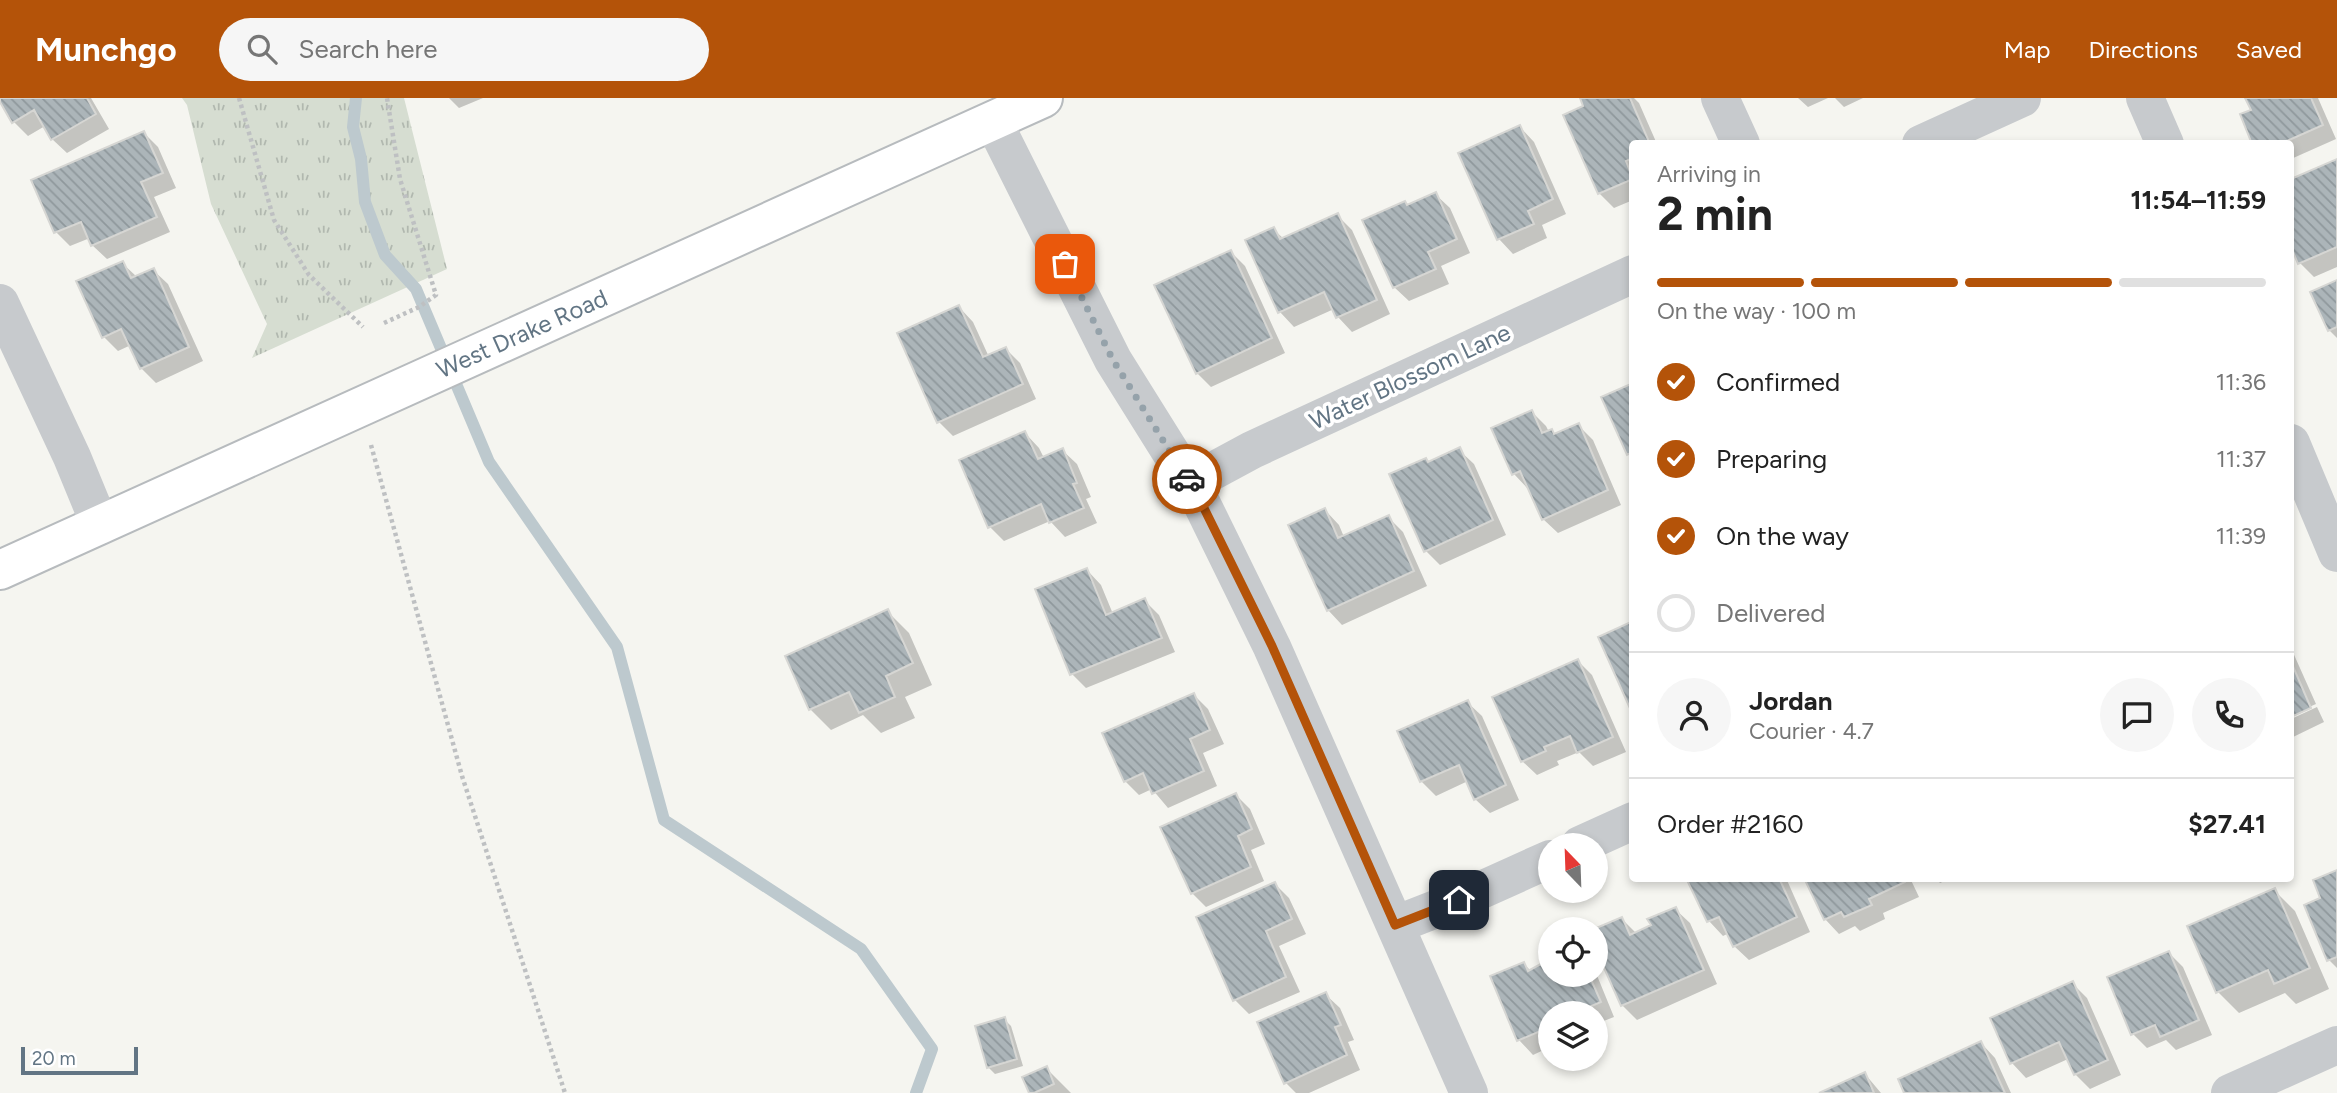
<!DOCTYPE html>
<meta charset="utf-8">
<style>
:root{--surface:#fff;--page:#f6f6f6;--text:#222;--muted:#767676;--line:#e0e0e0;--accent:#b45309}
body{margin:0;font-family:Figtree,sans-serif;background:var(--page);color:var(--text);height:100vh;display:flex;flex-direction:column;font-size:26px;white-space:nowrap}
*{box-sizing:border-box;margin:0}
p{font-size:23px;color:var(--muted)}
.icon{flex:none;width:38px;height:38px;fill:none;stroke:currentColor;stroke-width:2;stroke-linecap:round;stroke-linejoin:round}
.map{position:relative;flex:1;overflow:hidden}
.drawer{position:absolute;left:1629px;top:42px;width:665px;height:742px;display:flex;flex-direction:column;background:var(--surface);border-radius:7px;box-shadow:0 4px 10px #0003}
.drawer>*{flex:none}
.needle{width:46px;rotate:337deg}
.fabs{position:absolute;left:1538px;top:735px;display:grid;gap:14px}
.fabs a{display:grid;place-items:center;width:70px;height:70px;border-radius:50%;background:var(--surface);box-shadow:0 4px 10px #0003;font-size:35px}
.scale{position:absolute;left:21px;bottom:18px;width:117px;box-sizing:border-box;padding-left:7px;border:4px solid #627584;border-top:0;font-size:19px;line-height:24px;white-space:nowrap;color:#627584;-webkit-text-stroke:5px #fff;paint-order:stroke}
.pin{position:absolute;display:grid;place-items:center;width:60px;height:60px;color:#fff;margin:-30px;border-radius:14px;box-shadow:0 4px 10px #0006}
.courier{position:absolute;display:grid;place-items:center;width:70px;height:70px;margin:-35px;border:5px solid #b45309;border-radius:50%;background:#fff;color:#222;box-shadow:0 2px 9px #0007}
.head em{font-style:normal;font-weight:700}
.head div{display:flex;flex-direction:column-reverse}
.head{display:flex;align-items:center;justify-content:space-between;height:119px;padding:0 28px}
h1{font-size:46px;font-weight:700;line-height:52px}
.bar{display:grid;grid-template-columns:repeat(4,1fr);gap:10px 7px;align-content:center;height:84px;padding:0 28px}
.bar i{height:9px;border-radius:5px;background:var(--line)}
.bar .selected{background:var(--accent)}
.bar p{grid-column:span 4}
.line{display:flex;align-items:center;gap:18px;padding:0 28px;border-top:2px solid var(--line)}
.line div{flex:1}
.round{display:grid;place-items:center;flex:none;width:74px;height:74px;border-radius:37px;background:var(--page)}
ol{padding:0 28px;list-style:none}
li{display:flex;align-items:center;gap:21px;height:77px}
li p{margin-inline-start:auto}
li .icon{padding:7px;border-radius:50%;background:var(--accent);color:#fff;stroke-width:4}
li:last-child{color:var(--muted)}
li i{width:38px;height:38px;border:4px solid var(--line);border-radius:50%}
header{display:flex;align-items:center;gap:42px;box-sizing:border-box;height:98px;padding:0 35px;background:var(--accent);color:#fff}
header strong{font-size:33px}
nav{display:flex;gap:38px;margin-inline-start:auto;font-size:24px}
.search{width:490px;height:63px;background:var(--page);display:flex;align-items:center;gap:18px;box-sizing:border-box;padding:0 24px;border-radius:38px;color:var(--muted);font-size:26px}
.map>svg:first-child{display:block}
.grass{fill:url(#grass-tufts)}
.shadow{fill:#0003}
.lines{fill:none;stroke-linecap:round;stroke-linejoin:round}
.stream{stroke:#bdc9ce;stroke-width:12}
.building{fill:url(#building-back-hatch);stroke:#d6d6d3;stroke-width:2}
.major-casing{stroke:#b7bbbe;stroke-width:42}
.path{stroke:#bec0c2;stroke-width:4.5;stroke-dasharray:3.5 3.5;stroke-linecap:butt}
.minor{stroke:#c7cacd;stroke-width:38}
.major{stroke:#fff;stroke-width:38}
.done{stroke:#95a2aa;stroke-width:7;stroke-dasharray:0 12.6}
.route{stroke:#b45309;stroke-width:9}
.labels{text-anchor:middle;stroke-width:7;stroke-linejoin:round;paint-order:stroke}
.street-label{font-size:24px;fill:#627584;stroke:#fff}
</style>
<header>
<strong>Munchgo</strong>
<div class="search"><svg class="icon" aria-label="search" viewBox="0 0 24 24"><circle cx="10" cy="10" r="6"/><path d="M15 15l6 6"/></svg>Search here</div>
<nav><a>Map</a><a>Directions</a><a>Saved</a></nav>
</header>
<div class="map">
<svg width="2337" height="995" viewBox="0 0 2337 995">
<defs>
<pattern id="grass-tufts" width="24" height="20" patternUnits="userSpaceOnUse" patternTransform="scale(1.75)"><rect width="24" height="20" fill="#d6ddd1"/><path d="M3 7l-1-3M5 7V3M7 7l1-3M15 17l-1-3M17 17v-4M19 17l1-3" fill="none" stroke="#b1b8af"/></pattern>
<pattern id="building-back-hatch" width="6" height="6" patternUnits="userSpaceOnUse" patternTransform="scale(1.75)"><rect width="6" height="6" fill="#acb5b9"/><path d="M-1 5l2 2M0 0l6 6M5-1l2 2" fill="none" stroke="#8f989c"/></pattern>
</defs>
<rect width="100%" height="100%" fill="#f5f5f0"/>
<path class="grass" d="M182 0H404L447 171 252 260 267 226 211 106 187 7Z"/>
<path class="shadow" d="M0 0H91L109 31 67 55 52 41 45 28 28 38 13 23Z
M449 0H483L459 10Z
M1582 0H1634L1639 5 1657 46H1633V102L1614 110 1599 95 1565 18 1585 9Z
M1798 0H1828L1808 9Z
M1835 0H1863L1844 9Z
M2247 0H2318L2336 41 2291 61V46H2254L2253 13Z
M1520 29 1534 44 1566 116 1542 127 1547 140 1513 156 1499 141Z
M144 35 158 49 176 90 154 99 170 134 107 161 92 147 90 140 70 148 56 134Z
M2337 63V169L2314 179 2300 165 2291 146V83Z
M1435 96 1450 110 1470 155 1441 168 1449 186 1409 203 1394 189 1408 108Z
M1337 117 1352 132 1390 216 1352 234 1338 219 1334 211 1294 229 1280 214 1247 143 1273 131 1284 141Z
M1231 154 1245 168 1285 255 1211 289 1197 275Z
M122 165 137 179 153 172 168 186 203 263 156 285 141 270 131 247 118 253 104 239Z
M2337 184V240L2329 232Z
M959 209 973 224 989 259 1006 251 1020 265 1036 301 953 338 939 324Z
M1532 314 1546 328 1549 334 1552 333 1556 337 1578 327 1593 342 1621 407 1558 435 1543 421 1528 391 1514 376 1493 331Z
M1025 335 1039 350 1044 360 1062 352 1077 366 1091 399 1086 401 1097 425 1065 439 1050 423 1004 443 990 429Z
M1459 352 1474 366 1506 437 1440 467 1426 453 1429 366Z
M1325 412 1339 427 1344 439 1388 419 1403 434 1427 488 1342 527 1328 512Z
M1087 472 1101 487 1113 516 1145 503 1159 517 1175 554 1086 590 1072 576Z
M888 514 909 535 932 587 905 599 915 620 881 635 863 617 831 632 810 611Z
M2291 550 2316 606 2291 617Z
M1578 563 1592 577 1626 654 1593 668 1579 654 1557 663 1559 667 1537 677 1522 663Z
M1194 597 1208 611 1224 646 1203 655 1217 688 1168 710 1152 691 1139 697 1125 683Z
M1467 604 1482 618 1519 702 1490 715 1475 701 1468 683 1436 698 1421 683Z
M2317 609 2324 624 2291 640V621Z
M1236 697 1250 711 1265 746 1251 752 1264 783 1206 809 1192 795Z
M2337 774V870L2329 862 2322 800Z
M1695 780H1786L1810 834 1749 862 1734 848 1729 835 1723 838 1709 823 1690 783Z
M1806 780H1910L1919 799 1883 815 1885 821 1860 833 1855 828 1839 836 1825 821Z
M1936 780H1951L1940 785Z
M1275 786 1289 800 1306 836 1279 848 1300 894 1249 916 1235 902Z
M2274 792 2295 813 2329 891 2296 906 2285 895 2239 915 2218 894Z
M1675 811 1690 825 1717 886 1637 922 1622 907 1596 847V832L1622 821 1637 836 1653 828Z
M2169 855 2183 869 2212 937 2176 952 2166 942 2147 950 2133 936Z
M1550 864V877L1596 875 1614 919 1596 926V915H1550V949L1533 957 1519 942 1524 866 1531 873Z
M2072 885 2087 900 2121 977 2090 991 2075 976 2068 961 2026 980 2012 965 1992 921Z
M1325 896 1340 910 1354 942 1348 944 1360 972 1309 995H1296L1286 985Z
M1004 921 1011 928 1023 968 995 976 988 969Z
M1981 945 1995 960 2011 995H1906Z
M1046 970 1071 995H1031Z
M1865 976 1881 995H1824Z"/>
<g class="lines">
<path class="stream" d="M356 0 353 29 361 61 365 104 385 157 416 191 489 364 617 549 664 722 861 851 932 951 916 995"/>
</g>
<path class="building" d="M0 0H87L96 16 51 42 34 12 12 25 0 4Z
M1580 0H1630L1650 46H1633V60L1626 63 1633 81 1598 96 1563 17 1583 8Z
M2245 0H2311L2323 27 2280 46H2252L2240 16 2251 12Z
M1520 27 1553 101 1528 113 1534 126 1497 142 1458 55Z
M144 33 163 75 141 84 157 119 91 148 81 124 54 135 31 82Z
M2337 61V149L2298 166 2291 149V81Z
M1436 94 1457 141 1428 154 1436 171 1393 190 1362 122 1405 103 1407 107Z
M1338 115 1377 202 1336 220 1324 194 1278 215 1245 142 1274 129 1280 141Z
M1231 152 1272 240 1196 276 1154 187Z
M123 163 131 180 154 170 189 249 140 271 121 231 102 240 76 183Z
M2337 182V229L2328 233 2310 194Z
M959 207 983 259 1006 249 1023 286 937 325 897 235Z
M1633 285V354L1627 357 1601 299Z
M1532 312 1542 335 1552 331 1554 336 1579 325 1608 392 1542 422 1520 373 1512 377 1491 330Z
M1025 333 1038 361 1063 350 1077 385 1073 386 1084 410 1049 425 1041 406 988 430 959 362Z
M1460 349 1493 422 1424 454 1389 376 1426 360 1428 364Z
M1325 410 1338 440 1389 417 1414 473 1327 513 1288 427Z
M1087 470 1106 517 1145 500 1162 540 1070 577 1035 491Z
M888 511 913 565 886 578 895 599 859 615 849 594 809 612 785 558Z
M1633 523V617L1598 539Z
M1578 561 1613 639 1577 655 1570 638 1544 649 1546 653 1521 664 1492 599Z
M2291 564 2311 610 2291 619Z
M1194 595 1210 632 1190 641 1204 673 1152 696 1143 675 1124 684 1102 635Z
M1468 602 1506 687 1474 702 1459 667 1420 684 1397 633Z
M1236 695 1252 731 1238 738 1251 769 1191 796 1160 729Z
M2337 772V859L2327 863 2304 807 2320 800 2313 782Z
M1690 780H1779L1797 819 1733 849 1719 819 1707 824 1687 782Z
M1804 780H1904L1905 784 1869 801 1872 807 1844 819 1841 814 1824 822Z
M1275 784 1292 821 1266 833 1286 879 1233 903 1196 819Z
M2275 790 2310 870 2274 886 2268 872 2216 895 2187 828Z
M1676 809 1704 872 1621 908 1596 852V831H1594L1622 819 1630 837 1651 827 1647 821Z
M2169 853 2199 922 2160 939 2155 927 2131 937 2107 879Z
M1550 861V877H1589L1601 904 1575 915H1550V929L1517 943 1490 878 1524 864 1528 873Z
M2073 883 2108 962 2074 977 2059 944 2010 966 1990 920Z
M1326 894 1341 927 1335 929 1347 957 1284 986 1257 924Z
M1005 919 1017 961 987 970 975 928Z
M1981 943 2005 995H1904L1898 981Z
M1047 968 1054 986 1034 995H1029L1022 979Z
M1865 974 1874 995H1819Z"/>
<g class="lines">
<g class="major-casing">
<path id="major" d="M0 472 1043 0"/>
</g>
<path class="path" d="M239 0 274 122 309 177 363 229
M384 225 419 209 436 197 400 81 387 0
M371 347 462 678 565 995"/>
<path class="minor" d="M1720 0 1741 46
M2145 0 2165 46
M993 23 1113 262 1198 398 1272 549 1469 995
M1921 46 2022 0
M0 205 72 359 100 427
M2291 345 2337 455
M1189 386 1252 352 1633 176
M1580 747 1633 723
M1395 827 1459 802 1550 761
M2230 995 2337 947"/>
<use href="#major" class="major"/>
</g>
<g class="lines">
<path class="done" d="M1065 166 1113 262 1187 381"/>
<path class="route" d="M1187 381 1198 398 1272 548 1395 827 1459 802"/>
</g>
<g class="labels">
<g class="street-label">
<text transform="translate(522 236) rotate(-24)" y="8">West Drake Road</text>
<text transform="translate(1410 279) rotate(-25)" y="8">Water Blossom Lane</text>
</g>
</g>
</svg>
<div class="fabs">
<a><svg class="needle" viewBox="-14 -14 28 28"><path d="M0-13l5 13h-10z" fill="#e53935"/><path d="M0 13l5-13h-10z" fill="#767676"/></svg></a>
<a><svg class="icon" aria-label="locate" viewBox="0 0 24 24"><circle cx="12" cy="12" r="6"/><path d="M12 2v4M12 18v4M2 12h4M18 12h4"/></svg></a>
<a><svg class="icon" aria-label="layers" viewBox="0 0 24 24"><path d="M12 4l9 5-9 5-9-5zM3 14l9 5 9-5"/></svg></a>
</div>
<div class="scale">20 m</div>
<div class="pin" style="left:1065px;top:166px;background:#ea580c"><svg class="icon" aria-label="bag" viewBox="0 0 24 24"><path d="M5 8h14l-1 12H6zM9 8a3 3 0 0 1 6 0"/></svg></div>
<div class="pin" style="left:1459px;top:802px;background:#1f2937"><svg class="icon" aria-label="home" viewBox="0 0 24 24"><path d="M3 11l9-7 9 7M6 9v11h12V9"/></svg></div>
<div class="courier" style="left:1187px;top:381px"><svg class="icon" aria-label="car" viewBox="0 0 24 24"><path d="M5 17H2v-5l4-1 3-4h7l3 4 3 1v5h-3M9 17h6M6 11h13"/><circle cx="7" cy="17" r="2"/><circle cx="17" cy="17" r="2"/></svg></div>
<section class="drawer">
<div class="head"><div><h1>2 min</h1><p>Arriving in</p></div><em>11:54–11:59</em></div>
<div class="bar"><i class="selected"></i><i class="selected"></i><i class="selected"></i><i></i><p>On the way · 100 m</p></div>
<ol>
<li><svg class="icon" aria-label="check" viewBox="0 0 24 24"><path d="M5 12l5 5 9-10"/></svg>Confirmed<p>11:36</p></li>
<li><svg class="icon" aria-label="check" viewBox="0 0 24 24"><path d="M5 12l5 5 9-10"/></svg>Preparing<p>11:37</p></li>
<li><svg class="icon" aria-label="check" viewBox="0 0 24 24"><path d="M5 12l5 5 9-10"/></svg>On the way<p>11:39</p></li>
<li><i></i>Delivered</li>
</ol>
<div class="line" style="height:126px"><a class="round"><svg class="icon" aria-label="person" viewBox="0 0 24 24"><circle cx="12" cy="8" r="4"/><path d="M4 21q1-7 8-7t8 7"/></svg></a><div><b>Jordan</b><p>Courier · 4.7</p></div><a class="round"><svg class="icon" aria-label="chat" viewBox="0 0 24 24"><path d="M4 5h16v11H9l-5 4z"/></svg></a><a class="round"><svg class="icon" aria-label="phone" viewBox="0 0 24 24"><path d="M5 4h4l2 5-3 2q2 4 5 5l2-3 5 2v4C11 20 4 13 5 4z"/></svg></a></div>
<div class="line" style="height:91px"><div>Order #2160</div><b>$27.41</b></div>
</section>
</div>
